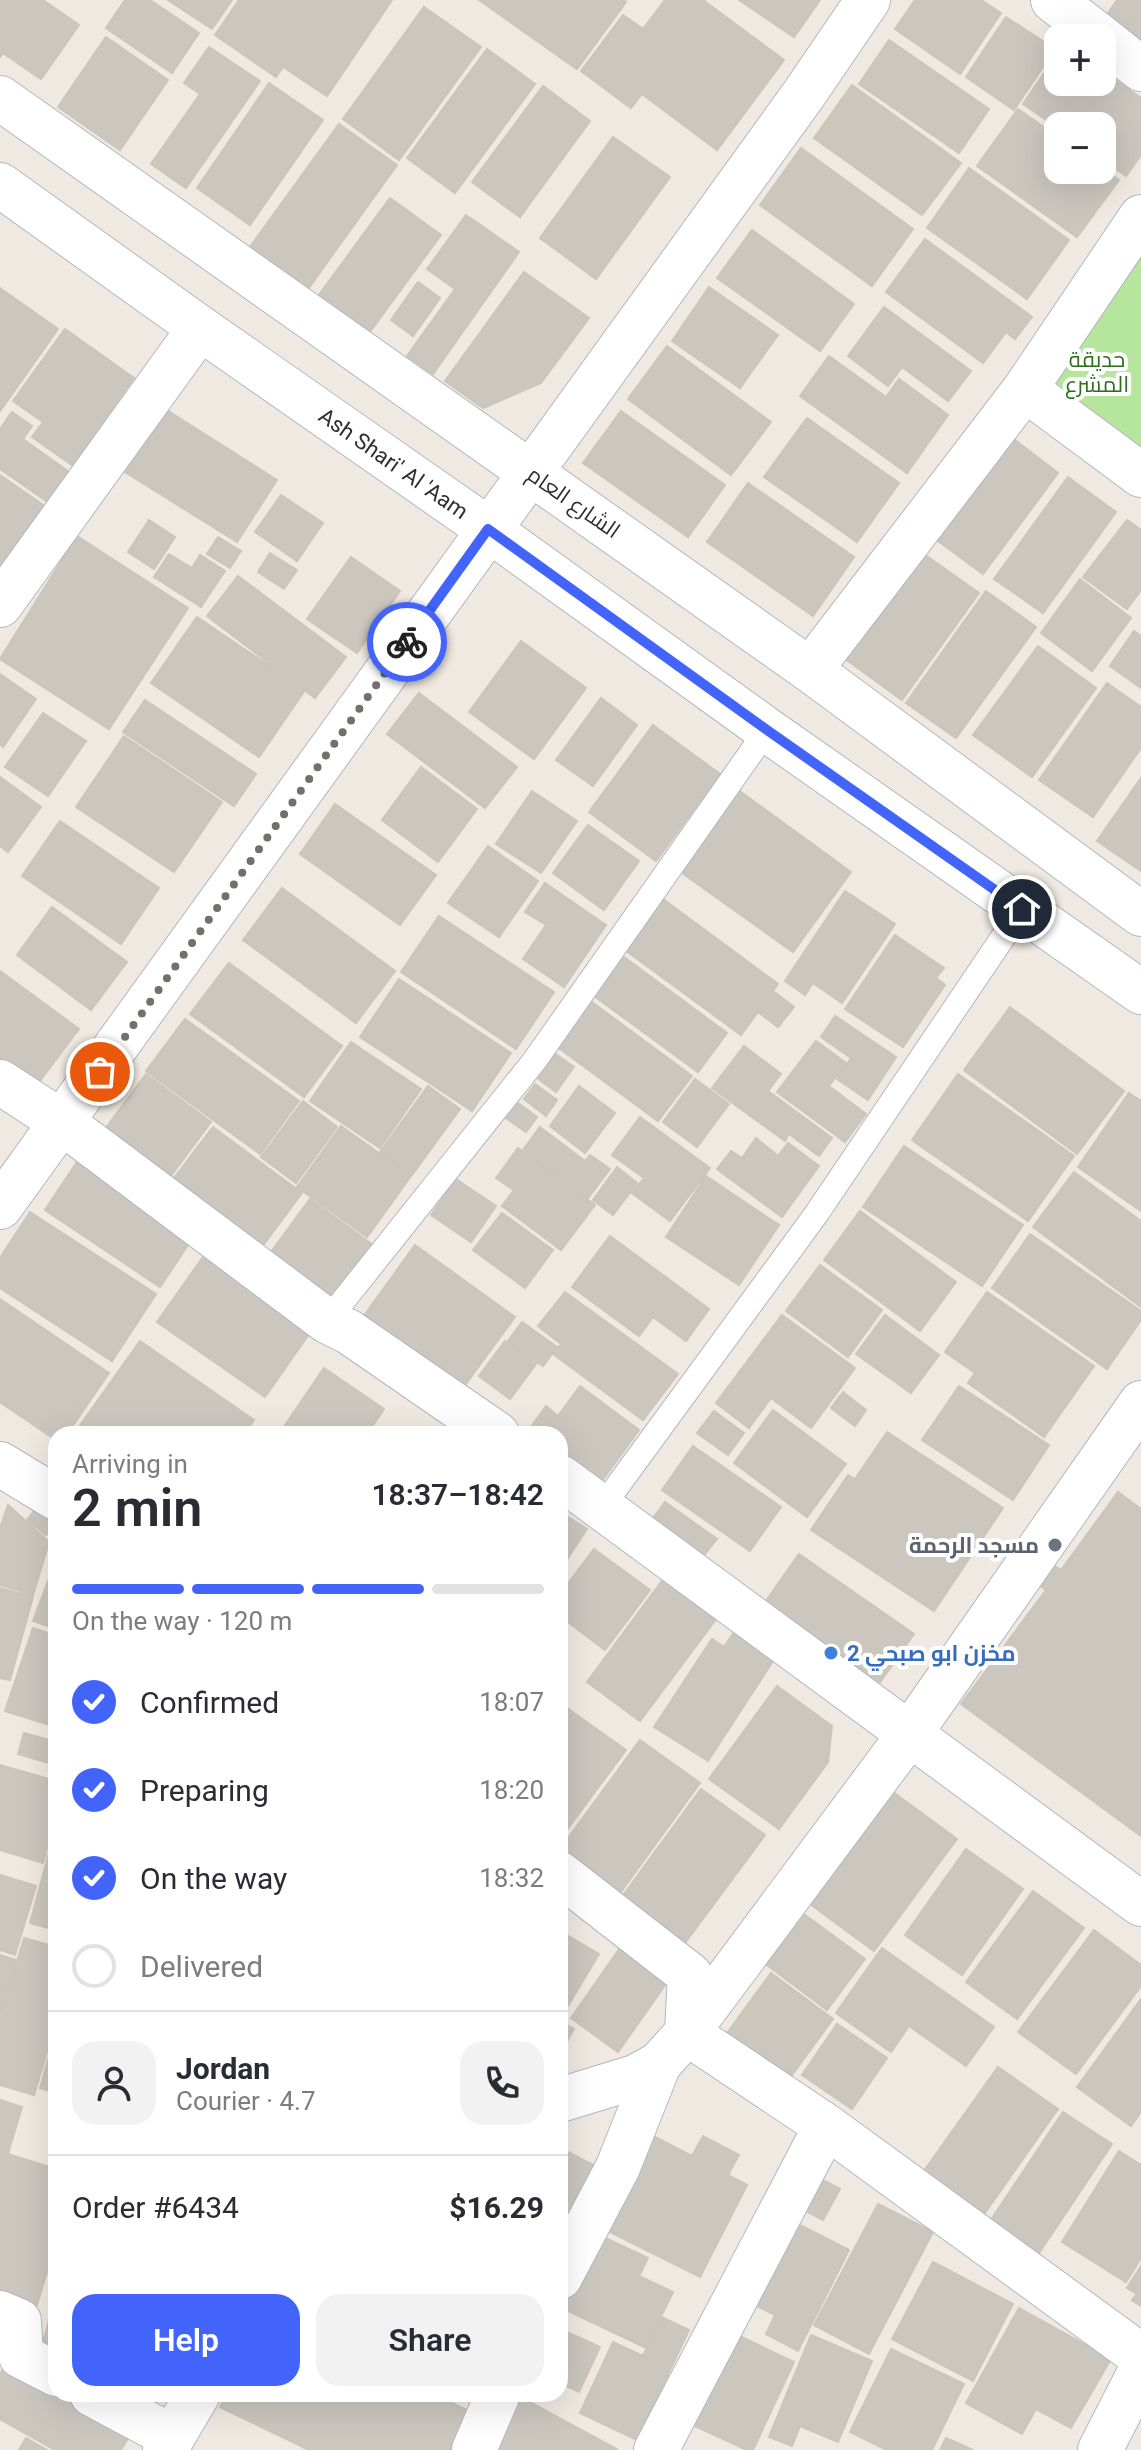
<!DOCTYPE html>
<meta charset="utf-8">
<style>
:root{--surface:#fff;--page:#f2f2f3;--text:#2b2b33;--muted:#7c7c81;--line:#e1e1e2;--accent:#4264fb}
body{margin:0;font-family:Roboto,Cairo,sans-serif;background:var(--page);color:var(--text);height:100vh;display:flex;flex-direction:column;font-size:30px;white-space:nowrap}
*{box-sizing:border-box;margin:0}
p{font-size:26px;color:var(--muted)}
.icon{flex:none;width:44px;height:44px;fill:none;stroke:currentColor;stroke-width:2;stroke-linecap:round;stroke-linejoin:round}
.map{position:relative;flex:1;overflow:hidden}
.side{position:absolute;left:48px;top:1426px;width:520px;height:976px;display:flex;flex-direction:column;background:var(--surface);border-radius:24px;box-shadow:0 8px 32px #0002}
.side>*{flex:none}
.buttons{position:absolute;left:1044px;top:24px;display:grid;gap:16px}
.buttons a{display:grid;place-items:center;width:72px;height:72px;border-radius:16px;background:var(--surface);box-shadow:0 8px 32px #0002;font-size:40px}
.pin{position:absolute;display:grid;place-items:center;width:68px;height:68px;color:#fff;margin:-34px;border:4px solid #fff;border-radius:50%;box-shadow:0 2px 8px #0007}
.courier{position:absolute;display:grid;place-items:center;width:80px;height:80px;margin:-40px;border:6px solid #4264fb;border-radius:50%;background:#fff;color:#222;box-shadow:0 2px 10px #0007}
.headline em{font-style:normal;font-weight:600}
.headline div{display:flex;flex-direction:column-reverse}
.headline{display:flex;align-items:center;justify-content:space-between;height:136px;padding:0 24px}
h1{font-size:52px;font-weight:600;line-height:60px}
.bar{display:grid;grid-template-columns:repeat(4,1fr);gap:12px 8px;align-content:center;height:96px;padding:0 24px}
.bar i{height:10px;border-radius:6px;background:var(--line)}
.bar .active{background:var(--accent)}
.bar p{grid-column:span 4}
.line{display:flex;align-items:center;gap:20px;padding:0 24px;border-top:2px solid var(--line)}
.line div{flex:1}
.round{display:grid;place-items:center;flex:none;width:84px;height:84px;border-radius:24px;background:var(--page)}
ol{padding:0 24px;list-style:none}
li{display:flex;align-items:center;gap:24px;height:88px}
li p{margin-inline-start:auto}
li .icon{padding:8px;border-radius:50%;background:var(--accent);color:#fff;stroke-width:4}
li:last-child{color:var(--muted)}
li i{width:44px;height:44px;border:4px solid var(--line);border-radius:50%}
.button{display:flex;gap:16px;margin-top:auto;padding:16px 24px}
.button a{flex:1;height:92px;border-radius:24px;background:var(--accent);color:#fff;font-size:32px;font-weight:600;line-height:92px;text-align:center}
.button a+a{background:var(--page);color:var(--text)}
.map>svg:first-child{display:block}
.green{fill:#b6e59e}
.building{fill:#cbc7bf;stroke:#cbc5ba;stroke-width:2}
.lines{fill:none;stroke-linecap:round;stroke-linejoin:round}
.lane-casing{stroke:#b4b7c1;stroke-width:26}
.street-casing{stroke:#b4b7c1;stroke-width:46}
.secondary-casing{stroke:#b4b7c1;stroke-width:46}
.lane{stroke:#fff;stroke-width:24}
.street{stroke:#fff;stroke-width:44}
.secondary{stroke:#fff;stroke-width:44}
.done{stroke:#726f6d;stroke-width:8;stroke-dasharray:0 14.4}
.route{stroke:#4264fb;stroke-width:10}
.worship-dot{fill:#6b7280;stroke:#fff;stroke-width:3}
.shop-dot{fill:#3f7fe0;stroke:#fff;stroke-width:3}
.labels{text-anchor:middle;stroke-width:8;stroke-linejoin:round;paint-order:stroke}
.park-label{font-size:22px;fill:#2c6e1b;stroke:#fff}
.street-label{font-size:22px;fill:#2e2e2e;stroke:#fff}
.worship-label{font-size:22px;font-weight:bold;fill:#5b616d;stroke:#fff;text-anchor:end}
.shop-label{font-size:22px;font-weight:bold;fill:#366cbe;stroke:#fff;text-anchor:start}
</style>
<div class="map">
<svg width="1141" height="2450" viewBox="0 0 1141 2450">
<rect width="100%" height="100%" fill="#efe9e1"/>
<path class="green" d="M1141 230V454L1036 384Z"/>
<path class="building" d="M0 0H43L79 25 41 79 3 53 0 57Z
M125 0H150L199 33 172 73 106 28Z
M168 0H232L212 29Z
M239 0H392L327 96 283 67 276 77 215 35Z
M479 0H623L626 2 577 69Z
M665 0H703L784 60 717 150 642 94 631 108 581 71 623 15 643 29Z
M739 0H820L794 37Z
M915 0H981L1001 13 960 74 895 29Z
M1117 0H1141V51L1101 23Z
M424 7 481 47 399 160 343 119Z
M1006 17 1055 49 1014 110 966 77Z
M106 37 168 80 120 150 58 107Z
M889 40 989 109 959 153 859 84Z
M209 47 260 81 186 188 151 164 200 94 184 83Z
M487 49 535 84 455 193 407 158Z
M1058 53V82H1102V71L1141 98V155L1126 176 1102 159V126L1058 128 1023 104Z
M269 83 323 120 250 225 197 188Z
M852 85 961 163 922 215 814 138Z
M543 86 590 121 520 217 472 182Z
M1018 109 1058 137V170L1102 168 1119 180 1077 237 977 166Z
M339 124 397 165 308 289 250 247Z
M613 137 670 177 596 279 540 238Z
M801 148 913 229 872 286 760 205Z
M969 168 1069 240 1027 299 927 228Z
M390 198 441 235 361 344 310 307Z
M466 215 519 252 433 374 407 356 455 289 427 269Z
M752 230 854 304 820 351 717 278Z
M925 239 1032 317 1015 339 1006 332 983 363 886 292Z
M524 272 589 318 541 383 483 408 445 381Z
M418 282 440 298 413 336 391 320Z
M709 287 778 335 740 388 672 341Z
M0 288 58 329 0 411Z
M884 307 971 371 948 401 902 367 888 386 848 356Z
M65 329 134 378 72 465 32 437 43 422 13 401Z
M667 346 771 422 731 475 628 399Z
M829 356 886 397 899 379 948 415 907 473 800 396Z
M165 409 277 480 237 542 125 472Z
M621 411 725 485 688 537 583 463Z
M12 412 32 426 23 439 69 472 48 502 0 469V429Z
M807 418 899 483 857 542 764 477Z
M1002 430 1058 473 983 574 926 532Z
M0 475 46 507 0 572Z
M1068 477 1116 512 1043 613 994 579Z
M748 483 854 557 813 616 707 542Z
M281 495 323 523 297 561 255 532Z
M149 520 175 537 154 569 128 552Z
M1127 520 1141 530V590L1127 609 1083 577Z
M77 536 188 608 109 729 0 659Z
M218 537 241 551 230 568 207 554Z
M914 547 979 593 902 700 837 653Z
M270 553 297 570 284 589 258 572Z
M169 554 192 568 200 555 225 571 201 607 154 577Z
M351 557 400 591 357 653 307 619Z
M238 576 346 657 315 698 207 616Z
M1080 579 1131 618 1092 671 1041 633Z
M986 591 1036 627 956 738 906 703Z
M197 617 305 690 259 757 151 683Z
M1134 631 1141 636V688L1110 666Z
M521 641 586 688 534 759 469 712Z
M1038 646 1096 688 1032 777 973 735Z
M0 674 36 699 3 747 0 744Z
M1107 683 1141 707V748L1093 817 1039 780Z
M419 693 517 767 485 808 387 734Z
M601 698 637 725 593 786 556 760Z
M145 700 256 774 234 806 123 732Z
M43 713 86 741 48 796 5 767Z
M653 725 720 774 656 861 589 812Z
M124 736 222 802 174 872 76 807Z
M421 767 477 809 438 862 382 820Z
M0 777 41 807 8 852 0 846Z
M1141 778V871L1097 841Z
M734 787 851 872 793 952 675 868Z
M532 791 577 821 541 873 496 844Z
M335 804 436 875 400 925 300 854Z
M60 821 159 888 121 944 22 876Z
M588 825 639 861 604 910 553 873Z
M488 846 538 881 499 937 448 903Z
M545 883 606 925 564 987 523 959 546 925 525 912Z
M282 888 395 971 356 1023 243 940Z
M845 891 895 924 842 1003 813 983 805 995 785 981Z
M663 899 778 984 773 991 794 1007 778 1027 758 1012 741 1035 625 950Z
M52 907 127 962 91 1010 17 955Z
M439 916 554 992 516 1049 401 972Z
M895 935 944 968 936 978 945 985 903 1047 845 1009Z
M620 954 727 1033 698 1072 590 993Z
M229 963 342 1046 304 1097 190 1014Z
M0 971 79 1029 39 1082 0 1070Z
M399 979 511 1053 472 1111 360 1037Z
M585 997 692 1076 658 1121 552 1043Z
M1010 1007 1124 1091 1077 1154 964 1070Z
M835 1016 896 1057 868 1100 837 1079 851 1058 821 1037Z
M185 1019 299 1101 260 1154 146 1071Z
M816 1041 846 1063 829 1086 866 1114 845 1142 777 1092Z
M351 1042 421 1089 380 1148 310 1101Z
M744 1046 781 1074 768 1091 832 1138 819 1156 789 1134 785 1141 712 1088Z
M550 1050 574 1067 556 1092 532 1074Z
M146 1074 211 1122 164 1185 99 1137Z
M958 1074 1074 1156 1028 1221 912 1140Z
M695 1079 729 1104 697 1147 663 1122Z
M535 1084 557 1100 546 1116 524 1099Z
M428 1086 460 1109 412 1175 380 1152Z
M579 1086 615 1113 585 1153 550 1126Z
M1129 1093 1141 1101V1211L1078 1167Z
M303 1101 337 1127 296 1183 261 1157Z
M515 1101 537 1117 526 1132 503 1116Z
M640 1117 710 1168 670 1221 632 1193 644 1178 612 1155Z
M341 1126 411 1176 367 1237 297 1187Z
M213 1127 302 1193 258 1252 168 1186Z
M540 1127 585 1161 590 1155 610 1169 588 1198 523 1150Z
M756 1138 778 1156 788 1143 819 1166 782 1217 717 1169 731 1151 742 1158Z
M904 1146 1023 1225 982 1286 863 1207Z
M518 1148 595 1205 561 1250 502 1206 514 1190 496 1178Z
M79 1159 194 1236 160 1287 45 1210Z
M617 1167 637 1183 613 1215 593 1200Z
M1074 1172 1141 1221V1307L1033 1227Z
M706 1176 779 1225 739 1285 666 1237Z
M456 1179 496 1206 471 1242 431 1215Z
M310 1199 377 1248 340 1294H315L265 1260Z
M860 1211 956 1282 920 1331 824 1260Z
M30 1212 156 1294 112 1361 0 1288V1258Z
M502 1213 553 1250 525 1288 473 1250Z
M1030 1234 1141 1311V1320L1107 1369 992 1288Z
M610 1236 709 1309 686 1341 653 1317 639 1336 572 1287Z
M415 1245 515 1317 462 1389 363 1317Z
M203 1257 311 1331 265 1397 157 1322Z
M820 1265 882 1310 848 1357 786 1311Z
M565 1292 678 1374 643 1420 553 1354 561 1344 538 1326Z
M987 1292 1094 1366 1044 1437 968 1383 975 1373 945 1352Z
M0 1299 109 1373 67 1434H56V1440L0 1402Z
M782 1315 855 1368 811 1428 771 1398 749 1428 716 1403Z
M885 1315 939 1355 911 1393 856 1354Z
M522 1322 557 1347 543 1366 508 1341Z
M140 1341 254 1420 244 1434H74Z
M505 1341 536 1364 510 1399 479 1376Z
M324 1368 384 1409 367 1434H279Z
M580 1386 639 1430 596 1489 560 1463V1434H526L546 1406 558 1416Z
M959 1386 1049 1445 1013 1500 922 1440Z
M843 1392 866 1410 855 1426 831 1408Z
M773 1410 846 1464 807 1517 734 1463Z
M714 1411 744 1433 728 1455 697 1433Z
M887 1432 1003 1508 934 1611 811 1530 848 1475 855 1479Z
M693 1446 781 1507 750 1551 662 1490Z
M1118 1492 1141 1509V1836L961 1704 1046 1590 1037 1584 1052 1564 1061 1570Z
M665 1502 717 1539 701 1559 650 1522Z
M8 1505 49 1542 33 1595 0 1585V1528Z
M37 1507 56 1523 46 1535 27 1520Z
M560 1512 587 1529 560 1570Z
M594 1549 650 1590 605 1650 560 1616V1594Z
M799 1554 914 1634 876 1688 761 1608Z
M56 1560V1629L33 1621Z
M667 1574 720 1614 640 1721 587 1682Z
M0 1588 33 1597 10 1680 0 1678Z
M33 1628 56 1636V1727L5 1711Z
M734 1632 775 1658 708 1761 654 1727 712 1639 724 1647Z
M777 1686 832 1726 828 1762 779 1829 709 1779Z
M567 1708 626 1750 560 1839V1717Z
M24 1733 56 1742V1765L18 1754Z
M640 1740 700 1783 620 1893 560 1849Z
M0 1765 56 1781V1817L43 1863 0 1850Z
M701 1789 765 1835 679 1951 616 1905Z
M893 1792 957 1839 874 1951 810 1904Z
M56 1827V1930L30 1923Z
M966 1849 1023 1889 962 1975 905 1935Z
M0 1875 36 1886 15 1955 0 1950Z
M1033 1891 1084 1928 1017 2019 966 1982Z
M805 1915 865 1959 827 2010 767 1965Z
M1094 1930 1141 1965V1986L1076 2074 1018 2032Z
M560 1931 599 1954 566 2009 560 2005Z
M24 1938 56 1947V2022L34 2095 0 2085V2018Z
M622 1945 670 1978 618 2052 571 2018Z
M882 1948 994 2027 966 2066 909 2026 891 2052 836 2013Z
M0 1955 16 1960 0 2012Z
M771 1973 833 2019 781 2090 719 2044Z
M1141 1999V2112L1131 2126 1077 2087Z
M560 2021 574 2029 560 2054Z
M837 2024 887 2058 852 2109 802 2075Z
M56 2031V2093L40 2088Z
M998 2067 1058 2109 980 2220 919 2178Z
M0 2100 22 2107 8 2154 56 2169V2242L36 2308 0 2297Z
M1063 2112 1112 2144 1035 2259 986 2227Z
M643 2131 692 2156 703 2136 739 2155 728 2175 747 2185 700 2277 596 2225Z
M562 2149 605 2171 560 2259V2153Z
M1119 2151 1141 2165V2258L1126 2282 1062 2242Z
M811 2174 840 2189 823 2220 794 2205Z
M878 2204 933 2232 869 2354 814 2325Z
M788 2219 849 2250 798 2351 766 2334 775 2315 745 2300Z
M588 2230 648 2258 639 2276 673 2292 646 2348 560 2307V2290Z
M933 2262 1013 2304 973 2381 892 2339Z
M1141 2266V2306L1132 2300 1137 2294 1127 2288Z
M56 2294V2365L38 2361Z
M1019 2308 1111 2359 1071 2428 1036 2409 1022 2434 966 2403Z
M661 2317 689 2330 637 2440 580 2413 613 2342 643 2356Z
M560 2329 600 2347 579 2392 560 2383Z
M729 2331 794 2362 753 2450H747L686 2422Z
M811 2335 872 2361 838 2442 800 2426 792 2446 769 2437Z
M891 2349 964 2384 932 2450H887L850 2432Z
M9 2359 56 2394H73L134 2428 121 2450H55L0 2419V2374Z
M228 2394H434L473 2413 458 2450H309L220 2407Z
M515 2394 618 2450H483Z
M26 2438 47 2450H19Z
M946 2438 973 2450H940Z"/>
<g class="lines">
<g class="lane-casing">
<path id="lane" d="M327 1321 535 1060 767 730
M602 1507 817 1213 1022 909"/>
</g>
<g class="street-casing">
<path id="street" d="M1053 0 1102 38
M1102 38 1141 69
M1025 389 1141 475
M0 605 200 328
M810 670 1025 389 1141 217
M0 1082 63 1123 327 1321 349 1332 497 1434
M0 1207 804 94 868 0
M0 1464 56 1498
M560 1477 1141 1904
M560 1874 690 1975 687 2033 826 2126 1141 2356
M560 2100 635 2077 659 2064 687 2033 911 1732 1141 1403
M560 2277 618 2167 659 2064
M0 2313 19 2321 21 2356 56 2374
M92 2394 172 2437
M165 2450 198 2394
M474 2450 498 2394
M656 2450 826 2126
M1100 2450 1141 2370"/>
</g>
<g class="secondary-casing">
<g id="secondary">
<path d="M0 98 810 670 1141 914"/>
<path id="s1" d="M0 185 200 328 488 529 767 730 1141 992"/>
</g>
</g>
<use href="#lane" class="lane"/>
<use href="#street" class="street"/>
<use href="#secondary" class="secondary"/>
</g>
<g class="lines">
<path class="done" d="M100 1072 407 642"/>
<path class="route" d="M407 642 488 529 767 730 1022 909"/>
</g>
<circle class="worship-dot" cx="1055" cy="1545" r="8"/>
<circle class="shop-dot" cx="831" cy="1653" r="8"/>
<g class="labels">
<g class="park-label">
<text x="1097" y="367">حديقة<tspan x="1097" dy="25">المشرع</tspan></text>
</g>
<g class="street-label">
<text dy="8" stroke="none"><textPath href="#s1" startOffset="482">Ash Shari' Al 'Aam</textPath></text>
<text transform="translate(574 502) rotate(35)" y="8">الشارع العام</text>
</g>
<g class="worship-label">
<text x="1039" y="1553">مسجد الرحمة</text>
</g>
<g class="shop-label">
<text x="847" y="1661">مخزن ابو صبحي 2</text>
</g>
</g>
</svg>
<div class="buttons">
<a>+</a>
<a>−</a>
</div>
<div class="pin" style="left:100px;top:1072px;background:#ea580c"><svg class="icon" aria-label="bag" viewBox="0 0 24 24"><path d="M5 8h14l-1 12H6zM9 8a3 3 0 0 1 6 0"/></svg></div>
<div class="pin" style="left:1022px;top:909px;background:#1f2937"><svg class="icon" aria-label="home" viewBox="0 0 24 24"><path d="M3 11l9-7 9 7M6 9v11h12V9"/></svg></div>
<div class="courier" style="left:407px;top:642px"><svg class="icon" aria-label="bike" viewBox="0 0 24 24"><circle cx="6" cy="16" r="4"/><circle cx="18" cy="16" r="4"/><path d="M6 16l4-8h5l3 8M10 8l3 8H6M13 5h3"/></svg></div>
<section class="side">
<div class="headline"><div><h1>2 min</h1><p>Arriving in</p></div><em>18:37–18:42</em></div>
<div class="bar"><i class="active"></i><i class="active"></i><i class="active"></i><i></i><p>On the way · 120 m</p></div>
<ol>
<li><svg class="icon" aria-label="check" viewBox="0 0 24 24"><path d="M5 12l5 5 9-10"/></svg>Confirmed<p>18:07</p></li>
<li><svg class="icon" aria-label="check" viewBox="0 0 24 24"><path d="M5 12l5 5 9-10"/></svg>Preparing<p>18:20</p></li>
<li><svg class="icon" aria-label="check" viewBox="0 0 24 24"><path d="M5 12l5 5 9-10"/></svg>On the way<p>18:32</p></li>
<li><i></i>Delivered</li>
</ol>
<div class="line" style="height:144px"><a class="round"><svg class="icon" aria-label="person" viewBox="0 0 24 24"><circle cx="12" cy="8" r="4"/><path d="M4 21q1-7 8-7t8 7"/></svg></a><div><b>Jordan</b><p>Courier · 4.7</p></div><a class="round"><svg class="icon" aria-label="phone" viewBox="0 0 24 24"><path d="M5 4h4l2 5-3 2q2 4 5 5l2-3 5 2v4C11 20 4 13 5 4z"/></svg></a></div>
<div class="line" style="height:104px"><div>Order #6434</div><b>$16.29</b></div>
<div class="button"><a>Help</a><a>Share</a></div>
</section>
</div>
